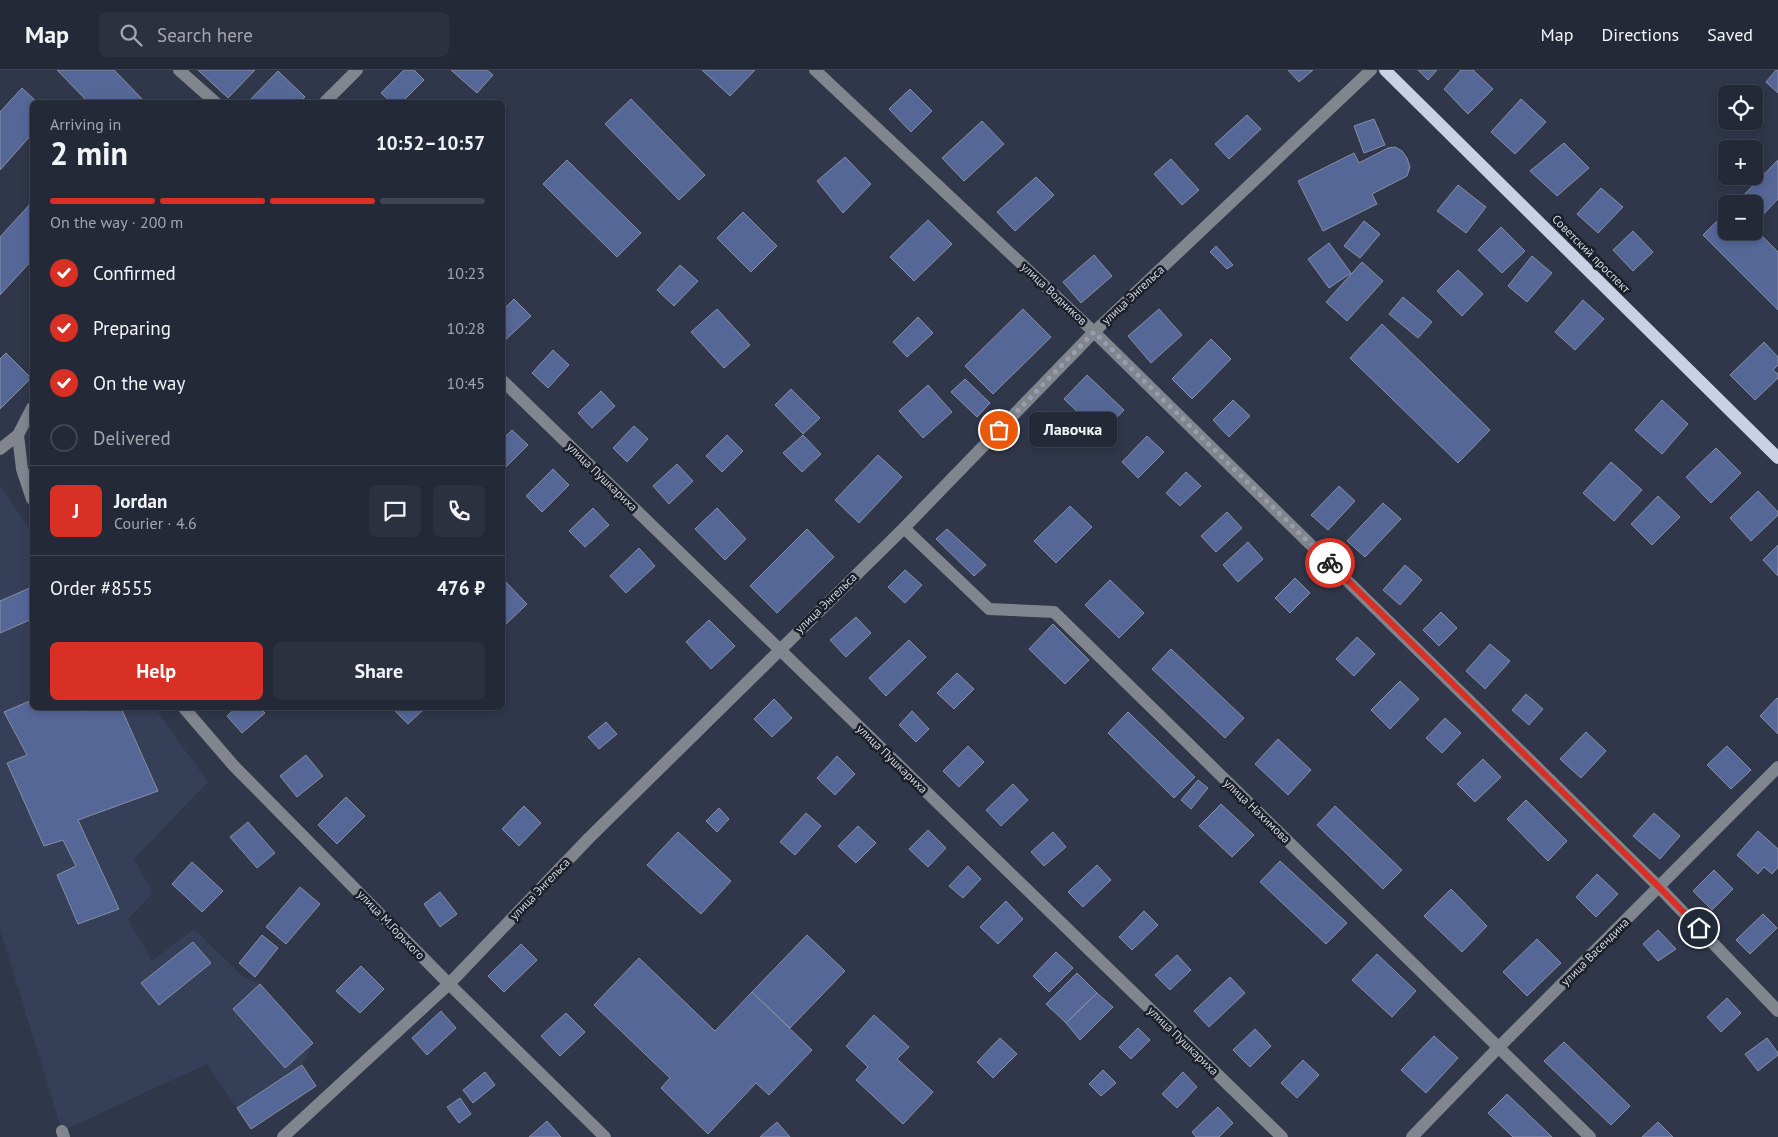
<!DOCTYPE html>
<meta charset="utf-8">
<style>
:root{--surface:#242938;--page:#2c3140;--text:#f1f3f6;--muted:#a3a6ae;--line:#414553;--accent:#d93025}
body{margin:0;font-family:"PT Sans",sans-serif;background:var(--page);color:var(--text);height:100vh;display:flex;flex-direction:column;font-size:19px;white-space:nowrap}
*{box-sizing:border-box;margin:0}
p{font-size:16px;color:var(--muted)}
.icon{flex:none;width:28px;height:28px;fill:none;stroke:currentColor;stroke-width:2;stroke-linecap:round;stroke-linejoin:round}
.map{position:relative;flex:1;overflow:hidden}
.details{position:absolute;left:30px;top:30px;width:475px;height:610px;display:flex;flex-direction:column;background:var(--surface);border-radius:8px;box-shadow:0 2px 8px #0003,0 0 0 1px var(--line)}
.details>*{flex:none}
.buttons{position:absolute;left:1718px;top:15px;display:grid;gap:10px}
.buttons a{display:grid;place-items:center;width:45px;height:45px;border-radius:8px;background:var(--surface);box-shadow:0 2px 8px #0003,0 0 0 1px var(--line);font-size:25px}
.pin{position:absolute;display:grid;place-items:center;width:42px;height:42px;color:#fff;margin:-21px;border:2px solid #fff;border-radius:50%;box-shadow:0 1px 5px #0007}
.courier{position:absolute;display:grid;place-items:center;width:50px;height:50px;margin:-25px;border:4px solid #d93025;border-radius:50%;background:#fff;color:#222;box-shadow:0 1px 6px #0007}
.bubble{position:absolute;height:35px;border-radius:8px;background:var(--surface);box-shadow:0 2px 8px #0003,0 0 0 1px var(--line);font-size:16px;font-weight:700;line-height:35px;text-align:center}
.headline em{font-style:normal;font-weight:700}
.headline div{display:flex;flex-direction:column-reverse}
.headline{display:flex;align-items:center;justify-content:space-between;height:85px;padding:0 20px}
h1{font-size:32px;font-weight:700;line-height:38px}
.bar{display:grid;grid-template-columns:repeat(4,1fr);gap:8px 5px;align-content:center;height:60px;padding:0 20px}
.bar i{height:6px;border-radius:4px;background:var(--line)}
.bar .on{background:var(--accent)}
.bar p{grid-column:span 4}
.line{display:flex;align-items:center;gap:12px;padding:0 20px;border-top:1px solid var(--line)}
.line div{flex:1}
.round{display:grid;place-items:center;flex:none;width:52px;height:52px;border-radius:8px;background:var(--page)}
ol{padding:0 20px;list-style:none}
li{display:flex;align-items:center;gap:15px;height:55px}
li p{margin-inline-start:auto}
li .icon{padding:5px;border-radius:50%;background:var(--accent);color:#fff;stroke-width:4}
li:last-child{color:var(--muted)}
li i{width:28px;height:28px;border:2px solid var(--line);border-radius:50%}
.action{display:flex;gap:10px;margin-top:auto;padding:10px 20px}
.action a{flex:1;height:58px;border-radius:8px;background:var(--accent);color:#fff;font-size:20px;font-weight:700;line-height:58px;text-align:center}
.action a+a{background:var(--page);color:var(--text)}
header{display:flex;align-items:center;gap:30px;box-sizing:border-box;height:70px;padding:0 25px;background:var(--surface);border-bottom:1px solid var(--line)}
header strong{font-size:24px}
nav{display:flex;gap:28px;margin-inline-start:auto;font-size:18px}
.search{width:350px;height:45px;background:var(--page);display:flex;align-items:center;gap:12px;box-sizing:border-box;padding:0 18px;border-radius:8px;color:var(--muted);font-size:19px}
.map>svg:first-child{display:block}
.built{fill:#363f58}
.building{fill:#556797;stroke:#868fa5}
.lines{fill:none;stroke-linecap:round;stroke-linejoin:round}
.minor{stroke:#81858e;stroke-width:12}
.major{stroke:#c9d2e5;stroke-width:12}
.done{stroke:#999ead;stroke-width:5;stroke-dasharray:0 9}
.route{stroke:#d93025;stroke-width:6}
.labels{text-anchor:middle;stroke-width:5;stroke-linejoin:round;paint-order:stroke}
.street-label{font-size:12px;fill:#d1d6e2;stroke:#1b1f27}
</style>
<header>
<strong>Map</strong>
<div class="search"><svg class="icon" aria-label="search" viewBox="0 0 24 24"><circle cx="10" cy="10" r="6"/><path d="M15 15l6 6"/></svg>Search here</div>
<nav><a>Map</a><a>Directions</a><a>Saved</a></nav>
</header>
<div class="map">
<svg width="1778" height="1067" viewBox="0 0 1778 1067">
<rect width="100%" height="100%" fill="#30374a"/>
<path class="built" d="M0 415 32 463V638H155L208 712 134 789 153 823 128 849 152 891 194 859 241 905 260 914 313 973 302 995 316 1016 251 1059 207 994 62 1061 0 859Z"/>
<path class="building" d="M57 0H114L145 32H88Z
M198 0H255L228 28Z
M404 0H414L424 10 402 32H391L381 23Z
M451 0H487L493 5 477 23Z
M702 0H755L730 26Z
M1288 0H1313L1299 12Z
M1418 0H1437L1428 10Z
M1461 0H1473L1493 19 1468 44 1444 19Z
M1776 0H1778V23L1766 12Z
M278 1 305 27 300 32H248Z
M22 18 37 32H32V64L0 100V42Z
M910 19 932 41 911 62 889 39Z
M631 29 705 105 679 130 605 54Z
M1521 29 1546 52 1515 84 1491 62Z
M1247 45 1261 59 1229 89 1215 74Z
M1374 49 1385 75 1364 83 1354 56Z
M982 51 1004 74 964 111 942 88Z
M1564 73 1589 98 1557 126 1530 101Z
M1395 77 1402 81 1407 88 1410 97 1407 106 1372 124 1377 134 1323 161 1298 111 1354 83 1359 93 1388 78Z
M845 87 871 114 843 143 817 111Z
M1171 89 1199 120 1182 135 1154 104Z
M567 90 641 163 617 187 543 114Z
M1778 90V129L1754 154V134H1735Z
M1036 107 1054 125 1015 161 997 142Z
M1458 115 1486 137 1466 163 1437 141Z
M1601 118 1623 137 1598 163 1577 144Z
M32 132V190L0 225V167Z
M743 142 777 176 751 202 717 168Z
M1726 142V161H1754V158L1778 182V240L1703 165Z
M928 150 952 174 914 211 890 187Z
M1364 151 1380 164 1360 188 1344 176Z
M1501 157 1525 181 1502 203 1478 180Z
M1633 161 1653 182 1633 201 1613 180Z
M1329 173 1351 203 1329 218 1308 189Z
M1216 176 1233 195 1227 199 1210 182Z
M1094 185 1112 206 1081 233 1063 212Z
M1532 186 1552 203 1527 232 1508 216Z
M1362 192 1383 211 1347 251 1326 232Z
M680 195 698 211 674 236 657 220Z
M1458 200 1483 224 1462 246 1437 221Z
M1403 227 1432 252 1418 268 1389 244Z
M514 229 531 246 502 273V241Z
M1583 230 1604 249 1575 280 1555 262Z
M717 239 750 275 724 298 691 262Z
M1023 239 1051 267 993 324 965 296Z
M1159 239 1182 265 1151 293 1128 266Z
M918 247 933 263 907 287 893 272Z
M1382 254 1490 360 1458 393 1350 288Z
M1211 269 1231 289 1192 329 1172 309Z
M1764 272 1778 287V295L1773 300 1778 304V308L1755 330 1730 305Z
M553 280 569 295 548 318 532 303Z
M6 283 31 308 0 339V289Z
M1087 305 1124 340 1101 364 1064 329Z
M965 309 990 333 977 347 951 322Z
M928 315 952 342 923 368 899 341Z
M791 319 820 348 803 364 775 335Z
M601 321 615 336 592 358 578 343Z
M1233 330 1250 346 1229 367 1213 350Z
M1662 330 1688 354 1662 384 1635 360Z
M634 356 648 369 627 392 613 378Z
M512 360 528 375 505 398 502 395V370Z
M727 365 743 381 722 402 706 386Z
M803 365 821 384 802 402 783 383Z
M1147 366 1164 382 1138 408 1122 392Z
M1716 378 1741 403 1711 433 1686 407Z
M878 385 902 407 859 453 835 430Z
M1611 392 1642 420 1614 451 1583 423Z
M677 394 693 411 669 434 653 416Z
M553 399 569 415 542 442 526 426Z
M1186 402 1201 416 1180 436 1166 423Z
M1339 416 1355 431 1328 460 1311 445Z
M1758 421 1778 442V445L1751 471 1730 448Z
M1658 426 1680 447 1652 475 1631 454Z
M1383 433 1401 449 1365 487 1347 471Z
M1070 436 1092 457 1056 493 1034 471Z
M593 438 609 455 585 477 569 461Z
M717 438 746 469 725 490 695 459Z
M1227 442 1242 458 1216 482 1201 466Z
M807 459 834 487 777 543 750 516Z
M947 459 986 495 974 506 936 469Z
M1248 472 1263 489 1238 512 1223 495Z
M1778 475V506L1763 490Z
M639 478 655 496 626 523 610 506Z
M1405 495 1422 510 1400 535 1383 520Z
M905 500 922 515 905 533 888 517Z
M502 508 527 534 502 558Z
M1295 508 1310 523 1290 543 1275 528Z
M1110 510 1144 543 1119 568 1085 535Z
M32 517V549L0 563V531Z
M1441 542 1457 558 1439 576 1423 560Z
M856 547 871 563 846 587 830 570Z
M709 550 735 576 711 599 686 572Z
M1053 554 1089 590 1065 614 1029 579Z
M1357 567 1375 584 1354 606 1336 589Z
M909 570 926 587 886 626 869 608Z
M1490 574 1510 591 1485 619 1466 601Z
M1171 579 1244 648 1225 668 1152 599Z
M957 603 974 619 954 639 937 623Z
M1400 611 1419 629 1390 659 1371 640Z
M1526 624 1543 639 1529 655 1512 640Z
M1777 628 1778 629V664L1760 646Z
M774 629 792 648 772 667 754 649Z
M32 630V638H84L86 641 99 638H121L158 721 78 750 119 839 78 854 57 805 76 796 63 770 44 776 7 693 27 685 4 642Z
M236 638H260L265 643 242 663 227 646Z
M392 638H425L408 654Z
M912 641 929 659 916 672 899 655Z
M1128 642 1195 707 1174 728 1108 663Z
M1445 648 1461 663 1442 683 1426 668Z
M606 652 617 664 599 679 588 667Z
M1586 662 1606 681 1581 708 1560 689Z
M1278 669 1311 700 1288 725 1255 694Z
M968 676 984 692 959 717 943 701Z
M1727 676 1751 700 1731 719 1707 695Z
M306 685 323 706 297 727 280 706Z
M837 686 855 704 835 725 817 708Z
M1483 689 1501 707 1475 732 1457 714Z
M1198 710 1208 718 1191 739 1181 730Z
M1013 714 1028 730 1001 756 986 740Z
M346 727 365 746 337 774 318 755Z
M1526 730 1567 771 1548 791 1507 749Z
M1221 734 1254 765 1232 787 1199 756Z
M524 736 541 753 519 776 502 759Z
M1335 736 1402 800 1383 819 1317 755Z
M719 738 729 749 717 762 706 751Z
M806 743 821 756 795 785 780 772Z
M1654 743 1680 766 1660 789 1633 766Z
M248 752 275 783 257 798 230 767Z
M858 756 876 773 856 793 838 776Z
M928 760 946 778 928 797 909 779Z
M1758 761 1778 779V797L1772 804 1764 797 1758 804 1737 785Z
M678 762 731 811 701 844 647 795Z
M1053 762 1066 777 1044 796 1031 782Z
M1280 791 1347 853 1326 874 1260 812Z
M192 792 223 821 202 842 172 814Z
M1097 795 1111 810 1083 837 1068 822Z
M968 796 981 809 963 828 949 816Z
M1714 800 1733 819 1712 840 1693 821Z
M1597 804 1618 824 1596 847 1576 827Z
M300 817 320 834 286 874 266 857Z
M1451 819 1487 856 1462 882 1424 846Z
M440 822 457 844 440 857 424 834Z
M1006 831 1023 849 998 874 980 857Z
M1144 841 1158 855 1132 880 1119 867Z
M1763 844 1777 858 1750 884 1736 870Z
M1658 860 1676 879 1658 891 1643 874Z
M262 865 278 878 255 907 239 893Z
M807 865 845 901 790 958 752 922Z
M1537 869 1561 893 1527 926 1503 902Z
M193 872 211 893 159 935 141 913Z
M521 874 537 890 504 922 488 906Z
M1056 882 1073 898 1049 922 1033 906Z
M1377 884 1416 921 1392 947 1352 910Z
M1177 885 1191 900 1170 920 1155 905Z
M639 888 715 961 752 922 812 980 769 1025 756 1013 708 1064 661 1018 670 1008 594 935Z
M361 896 384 919 360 943 336 921Z
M1077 903 1097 923 1066 953 1046 934Z
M1230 907 1245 923 1209 957 1194 941Z
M260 914 313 973 285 998 233 939Z
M1097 923 1113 937 1080 970 1066 953Z
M1727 928 1741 943 1721 962 1707 947Z
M441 941 456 958 427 985 412 968Z
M566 943 585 962 560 986 541 966Z
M874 945 909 977 897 989 933 1022 903 1054 856 1010 868 997 846 976Z
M1138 958 1150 970 1131 989 1119 977Z
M1255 959 1271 976 1250 997 1233 980Z
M1434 966 1458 988 1426 1023 1401 1000Z
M1000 968 1017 984 993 1008 977 992Z
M1767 968 1778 983V985L1758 1001 1745 984Z
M1564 972 1630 1036 1611 1055 1544 991Z
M1303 990 1319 1005 1297 1028 1281 1013Z
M302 995 316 1016 251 1059 237 1038Z
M1103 1000 1116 1013 1101 1026 1089 1014Z
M485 1002 495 1015 473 1033 463 1020Z
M1183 1002 1197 1017 1177 1038 1162 1024Z
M1507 1024 1552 1067H1513L1488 1043Z
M460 1028 471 1044 459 1053 447 1037Z
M1218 1037 1233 1053 1219 1067H1196L1192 1062Z
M547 1051 561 1067H529Z
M777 1052 790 1067H760Z
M1658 1052 1673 1067H1642Z"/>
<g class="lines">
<path class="minor" d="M179 0 215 32
M815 0 1094 262 1659 817 1778 941
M325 32 357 0
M502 310 1282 1067
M18 365 22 399 32 429
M0 379 18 365 32 338
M904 458 989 539 1054 542 1590 1067
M184 638 233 695 449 914 605 1067
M62 1061 64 1067
M283 1067 449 914 589 768 904 458 1094 262 1371 0
M1412 1067 1498 978 1778 697"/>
<path class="major" d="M1385 0 1778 388"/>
</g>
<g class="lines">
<path class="done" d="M999 360 1094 262 1330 493"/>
<path class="route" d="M1330 493 1659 817 1699 858"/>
</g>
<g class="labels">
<g class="street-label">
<text transform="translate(1591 184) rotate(45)" y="4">Советский проспект</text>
<text transform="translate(1054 224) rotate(43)" y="4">улица Водников</text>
<text transform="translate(1133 225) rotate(-43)" y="4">улица Энгельса</text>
<text transform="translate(602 407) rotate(44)" y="4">улица Пушкариха</text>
<text transform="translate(826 533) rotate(-44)" y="4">улица Энгельса</text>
<text transform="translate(892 689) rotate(44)" y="4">улица Пушкариха</text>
<text transform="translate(1257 741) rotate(44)" y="4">улица Нахимова</text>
<text transform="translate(540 819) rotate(-46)" y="4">улица Энгельса</text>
<text transform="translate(391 855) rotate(46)" y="4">улица М.Горького</text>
<text transform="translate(1595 882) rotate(-45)" y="4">улица Васендина</text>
<text transform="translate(1183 971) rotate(44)" y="4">улица Пушкариха</text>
</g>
</g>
</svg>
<div class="buttons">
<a><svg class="icon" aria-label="locate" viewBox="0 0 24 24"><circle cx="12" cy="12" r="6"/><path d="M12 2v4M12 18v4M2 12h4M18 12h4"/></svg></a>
<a>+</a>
<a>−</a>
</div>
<div class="pin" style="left:999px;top:360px;background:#ea580c"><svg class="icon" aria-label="bag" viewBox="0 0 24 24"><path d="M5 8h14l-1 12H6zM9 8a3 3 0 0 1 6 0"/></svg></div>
<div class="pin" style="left:1699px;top:858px;background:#1f2937"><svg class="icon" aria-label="home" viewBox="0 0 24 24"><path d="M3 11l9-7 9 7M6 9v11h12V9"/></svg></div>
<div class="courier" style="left:1330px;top:493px"><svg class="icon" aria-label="bike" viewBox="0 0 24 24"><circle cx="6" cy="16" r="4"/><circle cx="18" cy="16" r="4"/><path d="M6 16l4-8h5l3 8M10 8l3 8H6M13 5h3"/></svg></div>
<div class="bubble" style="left:1029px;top:342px;width:88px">Лавочка</div>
<section class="details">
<div class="headline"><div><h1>2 min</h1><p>Arriving in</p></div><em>10:52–10:57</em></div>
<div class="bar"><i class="on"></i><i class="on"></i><i class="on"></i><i></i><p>On the way · 200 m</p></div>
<ol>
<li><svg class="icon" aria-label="check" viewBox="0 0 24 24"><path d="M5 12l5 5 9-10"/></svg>Confirmed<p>10:23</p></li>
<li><svg class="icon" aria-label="check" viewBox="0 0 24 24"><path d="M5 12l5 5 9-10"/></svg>Preparing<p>10:28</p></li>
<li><svg class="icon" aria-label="check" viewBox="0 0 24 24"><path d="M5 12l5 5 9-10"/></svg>On the way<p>10:45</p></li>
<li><i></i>Delivered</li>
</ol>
<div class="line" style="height:90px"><b class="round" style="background:var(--accent);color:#fff">J</b><div><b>Jordan</b><p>Courier · 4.6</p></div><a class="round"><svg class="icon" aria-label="chat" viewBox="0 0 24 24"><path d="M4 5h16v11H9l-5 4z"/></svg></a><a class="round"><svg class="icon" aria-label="phone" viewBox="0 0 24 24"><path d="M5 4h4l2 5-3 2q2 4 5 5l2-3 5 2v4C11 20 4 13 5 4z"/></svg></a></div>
<div class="line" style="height:65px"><div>Order #8555</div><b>476 ₽</b></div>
<div class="action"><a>Help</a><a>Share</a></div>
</section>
</div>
